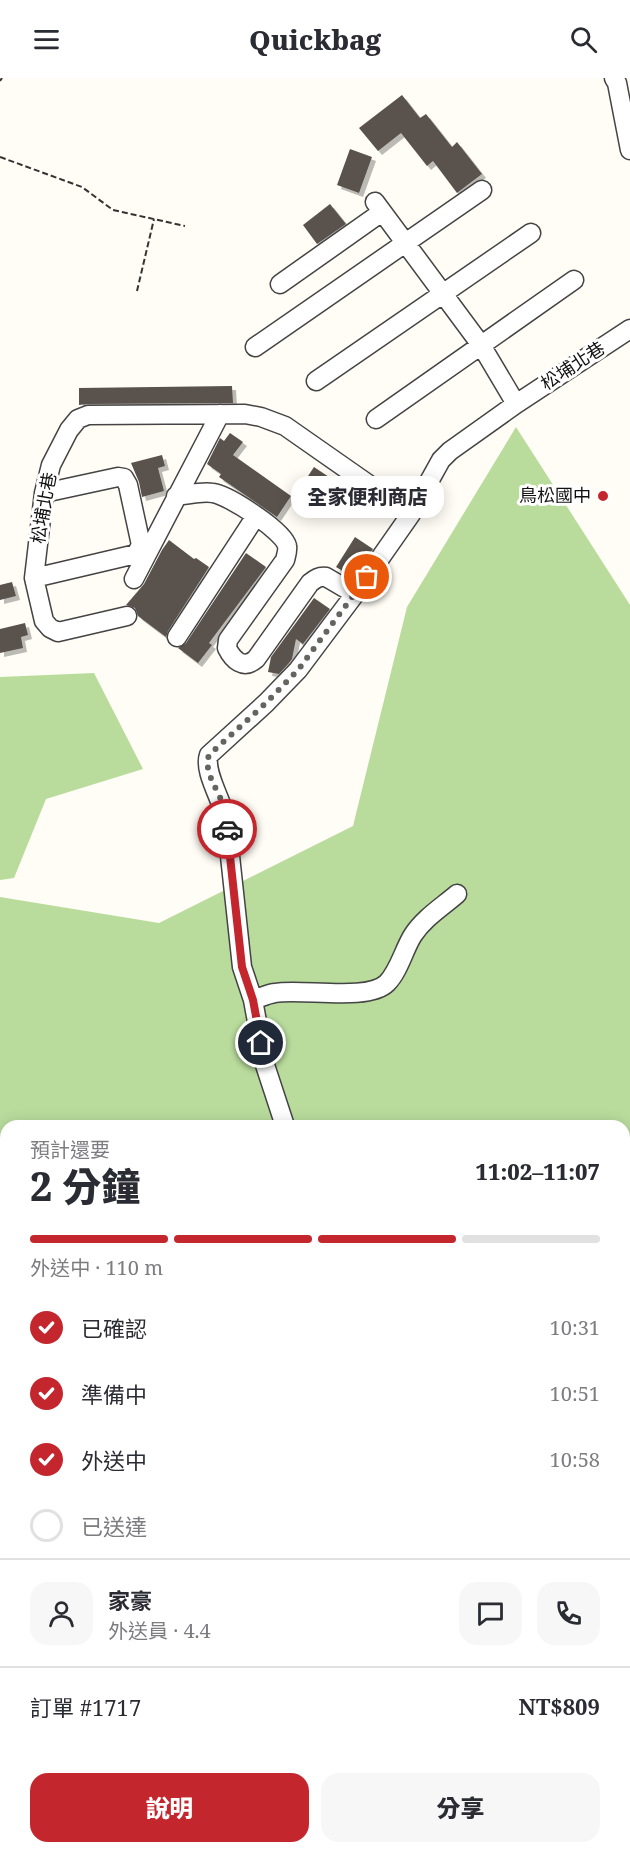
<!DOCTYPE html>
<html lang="zh-TW">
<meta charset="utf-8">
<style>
:root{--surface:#fff;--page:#f7f7f7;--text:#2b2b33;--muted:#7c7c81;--line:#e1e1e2;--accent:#c4262e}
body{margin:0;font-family:"Noto Serif","Noto Sans TC",serif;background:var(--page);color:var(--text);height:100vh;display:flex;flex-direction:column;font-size:22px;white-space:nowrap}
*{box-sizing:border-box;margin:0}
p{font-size:20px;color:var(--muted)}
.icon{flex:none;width:33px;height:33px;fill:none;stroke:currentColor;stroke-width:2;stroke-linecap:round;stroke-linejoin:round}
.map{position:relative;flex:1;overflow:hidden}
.drawer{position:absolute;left:0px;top:1042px;width:630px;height:734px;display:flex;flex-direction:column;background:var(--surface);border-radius:18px 18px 0 0;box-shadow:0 3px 15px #0003}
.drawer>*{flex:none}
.pin{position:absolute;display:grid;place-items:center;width:51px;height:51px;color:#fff;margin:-26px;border:3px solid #fff;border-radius:50%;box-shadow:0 2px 6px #0007}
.courier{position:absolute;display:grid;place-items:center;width:60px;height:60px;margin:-30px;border:4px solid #c4262e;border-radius:50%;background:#fff;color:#222;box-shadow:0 2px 8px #0007}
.bubble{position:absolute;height:42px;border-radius:18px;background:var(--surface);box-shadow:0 3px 15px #0003;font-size:20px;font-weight:800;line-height:42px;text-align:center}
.summary em{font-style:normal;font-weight:800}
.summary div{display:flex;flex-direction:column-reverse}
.summary{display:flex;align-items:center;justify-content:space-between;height:102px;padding:0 30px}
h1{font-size:39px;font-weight:800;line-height:45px}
.bar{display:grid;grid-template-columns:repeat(4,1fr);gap:9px 6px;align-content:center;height:72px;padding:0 30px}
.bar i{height:8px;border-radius:4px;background:var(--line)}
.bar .active{background:var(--accent)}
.bar p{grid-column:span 4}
.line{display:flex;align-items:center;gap:15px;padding:0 30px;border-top:2px solid var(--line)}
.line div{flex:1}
.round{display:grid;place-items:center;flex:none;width:63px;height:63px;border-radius:18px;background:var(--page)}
ol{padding:0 30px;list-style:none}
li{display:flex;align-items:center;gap:18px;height:66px}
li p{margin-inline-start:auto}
li .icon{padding:6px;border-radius:50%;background:var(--accent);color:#fff;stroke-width:4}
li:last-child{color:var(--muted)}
li i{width:33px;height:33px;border:3px solid var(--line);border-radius:50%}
.button{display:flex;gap:12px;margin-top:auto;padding:12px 30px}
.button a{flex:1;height:69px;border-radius:18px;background:var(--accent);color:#fff;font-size:24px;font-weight:800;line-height:69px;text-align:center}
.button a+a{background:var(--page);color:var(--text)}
header{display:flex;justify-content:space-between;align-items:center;height:78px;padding:0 30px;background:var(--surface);font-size:27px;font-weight:800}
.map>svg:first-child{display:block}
.forest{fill:#b9dc9c}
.cemetery{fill:#d9e3c4}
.building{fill:#5a524d;filter:url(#shadow)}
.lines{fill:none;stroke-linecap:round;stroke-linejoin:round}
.minor-casing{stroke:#444;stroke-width:21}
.path{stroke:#333;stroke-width:2;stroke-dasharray:6 3;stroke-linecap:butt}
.minor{stroke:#fff;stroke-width:18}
.done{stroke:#646461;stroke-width:6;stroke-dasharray:0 10.8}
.route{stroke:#c4262e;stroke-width:8}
.poi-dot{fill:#c4262e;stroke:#fff;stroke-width:2}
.labels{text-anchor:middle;stroke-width:6;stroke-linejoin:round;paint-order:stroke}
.street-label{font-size:18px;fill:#111;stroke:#fff}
.poi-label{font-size:18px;fill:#111;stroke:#fff;text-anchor:end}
</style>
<header><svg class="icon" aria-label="menu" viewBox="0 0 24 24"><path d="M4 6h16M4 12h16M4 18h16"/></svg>Quickbag<svg class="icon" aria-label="search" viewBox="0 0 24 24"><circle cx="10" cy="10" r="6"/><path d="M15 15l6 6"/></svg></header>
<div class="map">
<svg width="630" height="1775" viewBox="0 0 630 1775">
<defs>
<filter id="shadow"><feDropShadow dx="4" dy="4" stdDeviation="0" flood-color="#0004"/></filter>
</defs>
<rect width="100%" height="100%" fill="#fffdf5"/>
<path class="forest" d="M516 349 630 527V1302L624 1299V1048H6V1770H624V1592L630 1587V1775H0V819L159 845 353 748 407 529Z
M94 595 143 691 46 721 14 800 0 802V599Z"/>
<path class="cemetery" d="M624 1299 630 1302V1587L624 1592Z"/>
<path class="building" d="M402 17 420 40 426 36 452 69 457 64 482 96 457 115 433 83 427 88 401 55 378 73 359 50Z
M350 71 372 79 359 115 337 107Z
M330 126 346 146 317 166 303 147Z
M232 308 233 325 88 326 79 327V310Z
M230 355 243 364 233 377 291 418 277 439 219 399 221 396 207 386 220 360 224 363Z
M162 377 165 388 158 390 164 413 142 419 139 404 131 385Z
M314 389 332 401 310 436 291 424Z
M355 459 373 471 353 499 336 489Z
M169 462 194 481 196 480 209 489 168 553 166 559 138 538 135 530 126 527 144 506 162 472Z
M246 475 266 489 209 565 212 567 198 585 178 570 186 565Z
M12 504 16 518 0 522V507Z
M314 520 330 531 303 566 296 561 292 581 289 585 279 596 268 594 271 579Z
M25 545 28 557 21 559 23 570 0 575V551Z"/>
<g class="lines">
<g class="minor-casing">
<path id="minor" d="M614 0 617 5 630 72
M375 124 481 267 516 326
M280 206 382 134
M255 269 482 112
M316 303 531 155
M376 341 574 202
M176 418C188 417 201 413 213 415 228 417 284 453 287 468 288 472 286 478 285 482L228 562 227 570C233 582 243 592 256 581L310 505C315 501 319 498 326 499L355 516
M34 500 136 476 141 467 128 407 124 400 118 399 44 415
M134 501 220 336
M127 538 58 554 50 550 44 543 34 500 44 415 51 387 69 352 78 341 88 337 245 336 261 339 285 348 411 436
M177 559 256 438
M253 922C260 920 267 916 275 915 301 910 368 924 387 905 399 893 404 871 413 857 424 840 442 829 457 816
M285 1048 265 987 253 922 242 889 226 741C222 722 203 693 209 677L266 625 298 592 355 516 411 436 441 382 450 373 516 326 630 251
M624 1300 630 1302
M0 1359H6
M0 1501 6 1491
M624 1574 630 1569
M181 1770 186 1775
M534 1775 538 1770"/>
</g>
<path class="path" d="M0 3 2 0
M0 79 82 109 113 132 185 148
M137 213 154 141
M0 1760 6 1767
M8 1770 12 1775"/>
<use href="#minor" class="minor"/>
</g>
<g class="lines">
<path class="done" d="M227 751C226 743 226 735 223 727 218 711 203 694 209 677L266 625 298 592 367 499"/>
<path class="route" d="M227 751 242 889 253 922 261 965"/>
</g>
<circle class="poi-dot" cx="603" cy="418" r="6"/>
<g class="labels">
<g class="street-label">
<text transform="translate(573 288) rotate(-33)" y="6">松埔北巷</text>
<text transform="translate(44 430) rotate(-80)" y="6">松埔北巷</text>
</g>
<g class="poi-label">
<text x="591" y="424">鳥松國中</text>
</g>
</g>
</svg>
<div class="pin" style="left:367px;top:499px;background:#ea580c"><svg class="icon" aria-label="bag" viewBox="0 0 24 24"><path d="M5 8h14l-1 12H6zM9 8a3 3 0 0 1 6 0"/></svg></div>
<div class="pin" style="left:261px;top:965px;background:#1f2937"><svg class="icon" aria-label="home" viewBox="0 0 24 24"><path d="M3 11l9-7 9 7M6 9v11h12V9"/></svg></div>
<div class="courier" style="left:227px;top:751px"><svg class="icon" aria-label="car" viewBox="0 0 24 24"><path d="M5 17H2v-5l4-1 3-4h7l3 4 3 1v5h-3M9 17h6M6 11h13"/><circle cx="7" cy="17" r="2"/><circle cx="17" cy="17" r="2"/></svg></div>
<div class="bubble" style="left:291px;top:398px;width:153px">全家便利商店</div>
<section class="drawer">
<div class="summary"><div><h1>2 分鐘</h1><p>預計還要</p></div><em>11:02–11:07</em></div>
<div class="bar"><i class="active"></i><i class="active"></i><i class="active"></i><i></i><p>外送中 · 110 m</p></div>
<ol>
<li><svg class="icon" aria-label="check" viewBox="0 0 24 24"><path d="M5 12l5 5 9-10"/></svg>已確認<p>10:31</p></li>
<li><svg class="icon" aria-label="check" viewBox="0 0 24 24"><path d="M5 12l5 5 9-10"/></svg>準備中<p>10:51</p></li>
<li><svg class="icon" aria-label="check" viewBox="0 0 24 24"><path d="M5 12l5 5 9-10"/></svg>外送中<p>10:58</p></li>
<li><i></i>已送達</li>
</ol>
<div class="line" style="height:108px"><a class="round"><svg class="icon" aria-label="person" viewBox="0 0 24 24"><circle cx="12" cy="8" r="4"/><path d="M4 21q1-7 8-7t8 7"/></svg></a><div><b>家豪</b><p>外送員 · 4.4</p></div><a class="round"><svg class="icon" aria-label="chat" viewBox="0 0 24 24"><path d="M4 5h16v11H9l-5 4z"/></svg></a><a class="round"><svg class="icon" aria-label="phone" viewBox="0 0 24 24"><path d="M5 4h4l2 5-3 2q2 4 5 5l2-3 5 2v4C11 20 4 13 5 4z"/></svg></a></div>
<div class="line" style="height:78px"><div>訂單 #1717</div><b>NT$809</b></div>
<div class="button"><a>說明</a><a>分享</a></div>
</section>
</div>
